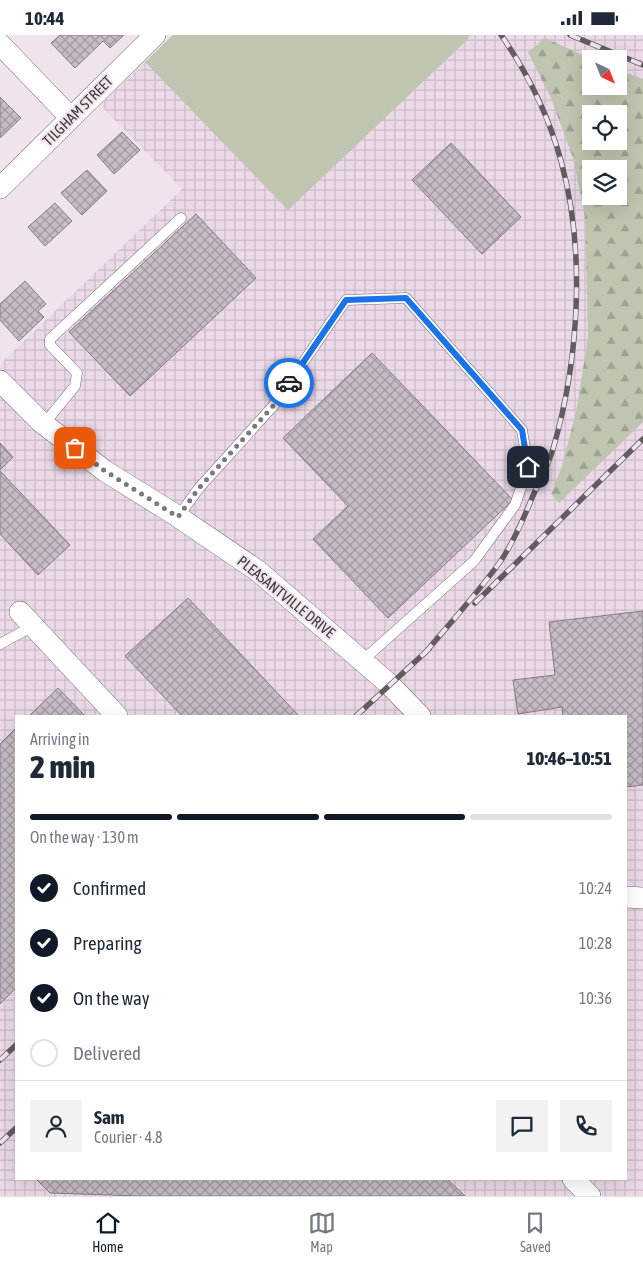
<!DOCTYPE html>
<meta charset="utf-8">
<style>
:root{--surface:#fff;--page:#f2f2f3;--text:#1f2937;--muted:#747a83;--line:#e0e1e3;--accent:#111827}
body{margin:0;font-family:"Asap Condensed",sans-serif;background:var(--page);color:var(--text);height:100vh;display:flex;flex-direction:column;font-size:19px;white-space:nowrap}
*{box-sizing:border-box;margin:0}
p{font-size:16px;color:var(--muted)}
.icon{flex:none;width:28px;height:28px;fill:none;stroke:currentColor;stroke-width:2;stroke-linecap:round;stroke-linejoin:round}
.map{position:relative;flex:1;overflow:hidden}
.details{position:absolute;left:15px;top:680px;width:612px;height:465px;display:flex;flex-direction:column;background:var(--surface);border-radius:0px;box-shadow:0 5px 20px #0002}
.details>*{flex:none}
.needle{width:32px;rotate:137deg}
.controls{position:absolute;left:582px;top:15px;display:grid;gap:10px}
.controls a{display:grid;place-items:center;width:45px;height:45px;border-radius:0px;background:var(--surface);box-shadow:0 5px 20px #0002;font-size:25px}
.pin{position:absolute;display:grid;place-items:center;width:42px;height:42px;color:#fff;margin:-21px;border-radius:10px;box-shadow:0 2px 8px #0006}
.courier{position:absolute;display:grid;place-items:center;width:50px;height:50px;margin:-25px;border:4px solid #1a73e8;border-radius:50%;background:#fff;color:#222;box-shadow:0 1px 6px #0007}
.head em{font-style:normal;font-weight:800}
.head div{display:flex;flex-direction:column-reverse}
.head{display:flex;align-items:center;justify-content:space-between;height:85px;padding:0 15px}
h1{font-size:32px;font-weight:800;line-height:38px}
.bar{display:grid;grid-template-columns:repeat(4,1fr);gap:8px 5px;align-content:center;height:60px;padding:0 15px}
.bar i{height:6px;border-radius:4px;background:var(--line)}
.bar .selected{background:var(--accent)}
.bar p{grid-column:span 4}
.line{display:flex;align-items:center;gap:12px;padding:0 15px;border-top:1px solid var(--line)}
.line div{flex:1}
.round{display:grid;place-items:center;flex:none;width:52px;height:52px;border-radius:0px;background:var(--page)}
ol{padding:0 15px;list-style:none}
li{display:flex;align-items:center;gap:15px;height:55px}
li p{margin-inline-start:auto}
li .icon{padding:5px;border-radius:50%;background:var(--accent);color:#fff;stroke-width:4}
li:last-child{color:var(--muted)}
li i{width:28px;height:28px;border:2px solid var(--line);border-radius:50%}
.status{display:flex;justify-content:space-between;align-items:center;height:35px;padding:0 25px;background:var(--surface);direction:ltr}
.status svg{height:14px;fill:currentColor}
.tabs{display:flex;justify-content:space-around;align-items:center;height:70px;border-top:1px solid var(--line);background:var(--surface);font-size:14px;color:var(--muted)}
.tabs a{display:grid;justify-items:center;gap:2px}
.tabs .selected{color:var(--accent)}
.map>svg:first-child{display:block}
.industrial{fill:url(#industrial-grid);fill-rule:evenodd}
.grass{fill:#bfc5b0}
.forest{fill:url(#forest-firs);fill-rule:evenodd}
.building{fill:url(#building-cross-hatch);stroke:#867c85}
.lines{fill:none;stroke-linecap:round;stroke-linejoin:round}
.service-casing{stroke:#756b73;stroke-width:11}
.minor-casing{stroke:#756b73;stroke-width:22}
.service{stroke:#fff;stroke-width:10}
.minor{stroke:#fff;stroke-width:21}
.rail-casing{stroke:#625c61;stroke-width:5.5}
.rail{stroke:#efe4ed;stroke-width:4;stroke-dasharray:11;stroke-linecap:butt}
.done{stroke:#7d767b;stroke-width:5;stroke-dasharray:0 9}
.route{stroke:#1a73e8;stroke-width:6}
.labels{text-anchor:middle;stroke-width:4;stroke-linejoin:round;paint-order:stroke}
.street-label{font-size:15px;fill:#3f3a3e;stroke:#efe4ed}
</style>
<div class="status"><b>10:44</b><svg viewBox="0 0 49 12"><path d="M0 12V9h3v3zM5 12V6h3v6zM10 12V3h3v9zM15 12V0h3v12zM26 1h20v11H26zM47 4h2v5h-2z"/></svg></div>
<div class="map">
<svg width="643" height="1161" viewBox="0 0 643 1161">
<defs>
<pattern id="industrial-grid" width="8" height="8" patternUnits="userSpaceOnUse" patternTransform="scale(1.25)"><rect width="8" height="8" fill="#ebd9e8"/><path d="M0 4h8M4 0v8" fill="none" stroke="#cbbbc8"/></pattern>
<pattern id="forest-firs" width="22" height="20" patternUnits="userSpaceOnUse" patternTransform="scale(1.25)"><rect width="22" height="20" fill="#bfc5b0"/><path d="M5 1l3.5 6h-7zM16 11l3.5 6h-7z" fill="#9da191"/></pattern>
<pattern id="building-cross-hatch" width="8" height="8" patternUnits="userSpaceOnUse" patternTransform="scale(1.25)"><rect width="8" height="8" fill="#c6bcc5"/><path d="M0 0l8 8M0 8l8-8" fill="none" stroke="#a29aa1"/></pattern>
</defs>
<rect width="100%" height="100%" fill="#efe4ed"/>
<path class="industrial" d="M173 0H643V1161H0V329L182 154 100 70ZM591 24H619V51H591ZM591 79H619V106H591ZM591 134H619V161H591ZM16 681H626V1144H16Z"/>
<path class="grass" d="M173 0H470L467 5 288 175 145 27Z"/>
<path class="forest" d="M545 3 592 24 591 51H619V35L643 44V387L559 468 551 459 562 431 576 377 588 303 585 181 573 123 551 63 528 17ZM591 79H619V106H591ZM591 134H619V161H591Z"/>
<path class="building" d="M60 0H124L110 13 103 6 75 33 51 8Z
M0 62 21 83 0 103Z
M122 97 140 115 114 139 97 120Z
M451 108 521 182 482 219 412 145Z
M87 135 107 156 82 180 61 158Z
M55 168 72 186 45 211 28 192Z
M196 179 256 243 130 361 69 297Z
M25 246 46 269 38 276 44 282 19 306 0 285V269Z
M372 318 513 465 388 583 313 504 348 471 283 403Z
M0 408 13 422 0 435Z
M0 436 70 510 38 540 0 499Z
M188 563 299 681H182L125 621Z
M643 576V750L626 752V681H563L562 672 518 679 513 645 555 640 549 587Z
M58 653 85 681H29Z
M16 693V953L0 969V709Z
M36 1144H447L465 1161H140L50 1158Z"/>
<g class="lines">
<g class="service-casing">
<path id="service" d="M44 389 75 351 77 338 50 310V304L181 183
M178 482 199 453 274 370 346 265 406 263 522 395 528 432 515 470 474 526 362 626
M0 609 33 591"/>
</g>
<g class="minor-casing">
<path id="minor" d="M0 9 71 83
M0 153 155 0
M0 346 41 387 105 436 174 479 258 536 389 649 420 681
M20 577 117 681
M626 862 643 863
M573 1144 590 1161"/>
</g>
<use href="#service" class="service"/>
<use href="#minor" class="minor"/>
<g class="rail-casing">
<path id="rail" d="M570 0 643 30
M475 568 643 404
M425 618C450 588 477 559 500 527 513 508 523 485 532 463 539 447 548 431 553 414 579 325 586 216 561 126 549 82 527 37 501 0
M356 681 429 614
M0 1025 16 1010
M0 1108 16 1093"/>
</g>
<use href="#rail" class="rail"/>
</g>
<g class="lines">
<path class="done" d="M75 413 105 436 178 482 199 453 274 370 289 348"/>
<path class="route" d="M289 348 346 265 406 263 522 395 528 432"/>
</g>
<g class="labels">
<g class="street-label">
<text transform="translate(78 76) rotate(-45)" y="5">TILGHAM STREET</text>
<text transform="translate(286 562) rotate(39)" y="5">PLEASANTVILLE DRIVE</text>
</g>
</g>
</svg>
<div class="controls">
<a><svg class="needle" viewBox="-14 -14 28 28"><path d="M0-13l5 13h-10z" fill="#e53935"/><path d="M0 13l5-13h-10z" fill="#747a83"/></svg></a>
<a><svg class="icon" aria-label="locate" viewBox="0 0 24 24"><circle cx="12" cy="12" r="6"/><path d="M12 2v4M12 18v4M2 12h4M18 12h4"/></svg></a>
<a><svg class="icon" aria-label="layers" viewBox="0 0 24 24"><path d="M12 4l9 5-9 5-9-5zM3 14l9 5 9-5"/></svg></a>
</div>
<div class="pin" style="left:75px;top:413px;background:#ea580c"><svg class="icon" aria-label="bag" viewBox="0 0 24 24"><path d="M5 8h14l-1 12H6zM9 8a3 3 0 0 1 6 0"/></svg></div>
<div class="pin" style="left:528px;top:432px;background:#1f2937"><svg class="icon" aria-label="home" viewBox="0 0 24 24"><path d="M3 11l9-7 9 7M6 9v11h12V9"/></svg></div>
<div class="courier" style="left:289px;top:348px"><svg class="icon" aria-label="car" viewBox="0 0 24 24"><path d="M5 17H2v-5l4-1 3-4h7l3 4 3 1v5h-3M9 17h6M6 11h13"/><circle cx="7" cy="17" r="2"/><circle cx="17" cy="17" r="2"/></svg></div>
<section class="details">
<div class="head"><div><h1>2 min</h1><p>Arriving in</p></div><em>10:46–10:51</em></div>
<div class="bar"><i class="selected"></i><i class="selected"></i><i class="selected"></i><i></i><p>On the way · 130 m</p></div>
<ol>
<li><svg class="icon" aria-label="check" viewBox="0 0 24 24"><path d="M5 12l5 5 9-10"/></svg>Confirmed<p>10:24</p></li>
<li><svg class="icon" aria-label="check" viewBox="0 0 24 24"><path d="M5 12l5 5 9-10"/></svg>Preparing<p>10:28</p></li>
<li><svg class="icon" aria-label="check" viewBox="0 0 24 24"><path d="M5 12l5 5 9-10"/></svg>On the way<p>10:36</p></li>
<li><i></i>Delivered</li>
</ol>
<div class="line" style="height:90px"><a class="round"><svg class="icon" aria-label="person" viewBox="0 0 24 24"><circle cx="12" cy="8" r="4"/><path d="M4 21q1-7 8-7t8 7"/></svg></a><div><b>Sam</b><p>Courier · 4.8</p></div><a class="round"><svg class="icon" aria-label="chat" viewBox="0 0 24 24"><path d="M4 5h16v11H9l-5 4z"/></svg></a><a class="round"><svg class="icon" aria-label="phone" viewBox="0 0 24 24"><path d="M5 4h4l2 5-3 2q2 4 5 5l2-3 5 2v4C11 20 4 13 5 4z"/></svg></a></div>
</section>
</div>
<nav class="tabs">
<a class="selected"><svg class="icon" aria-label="home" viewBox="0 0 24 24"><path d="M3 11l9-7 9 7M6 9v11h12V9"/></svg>Home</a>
<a><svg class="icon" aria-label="map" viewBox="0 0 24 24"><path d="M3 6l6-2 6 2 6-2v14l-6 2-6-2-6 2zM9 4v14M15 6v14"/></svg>Map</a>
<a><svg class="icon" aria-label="saved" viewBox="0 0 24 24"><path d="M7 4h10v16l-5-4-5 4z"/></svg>Saved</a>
</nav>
